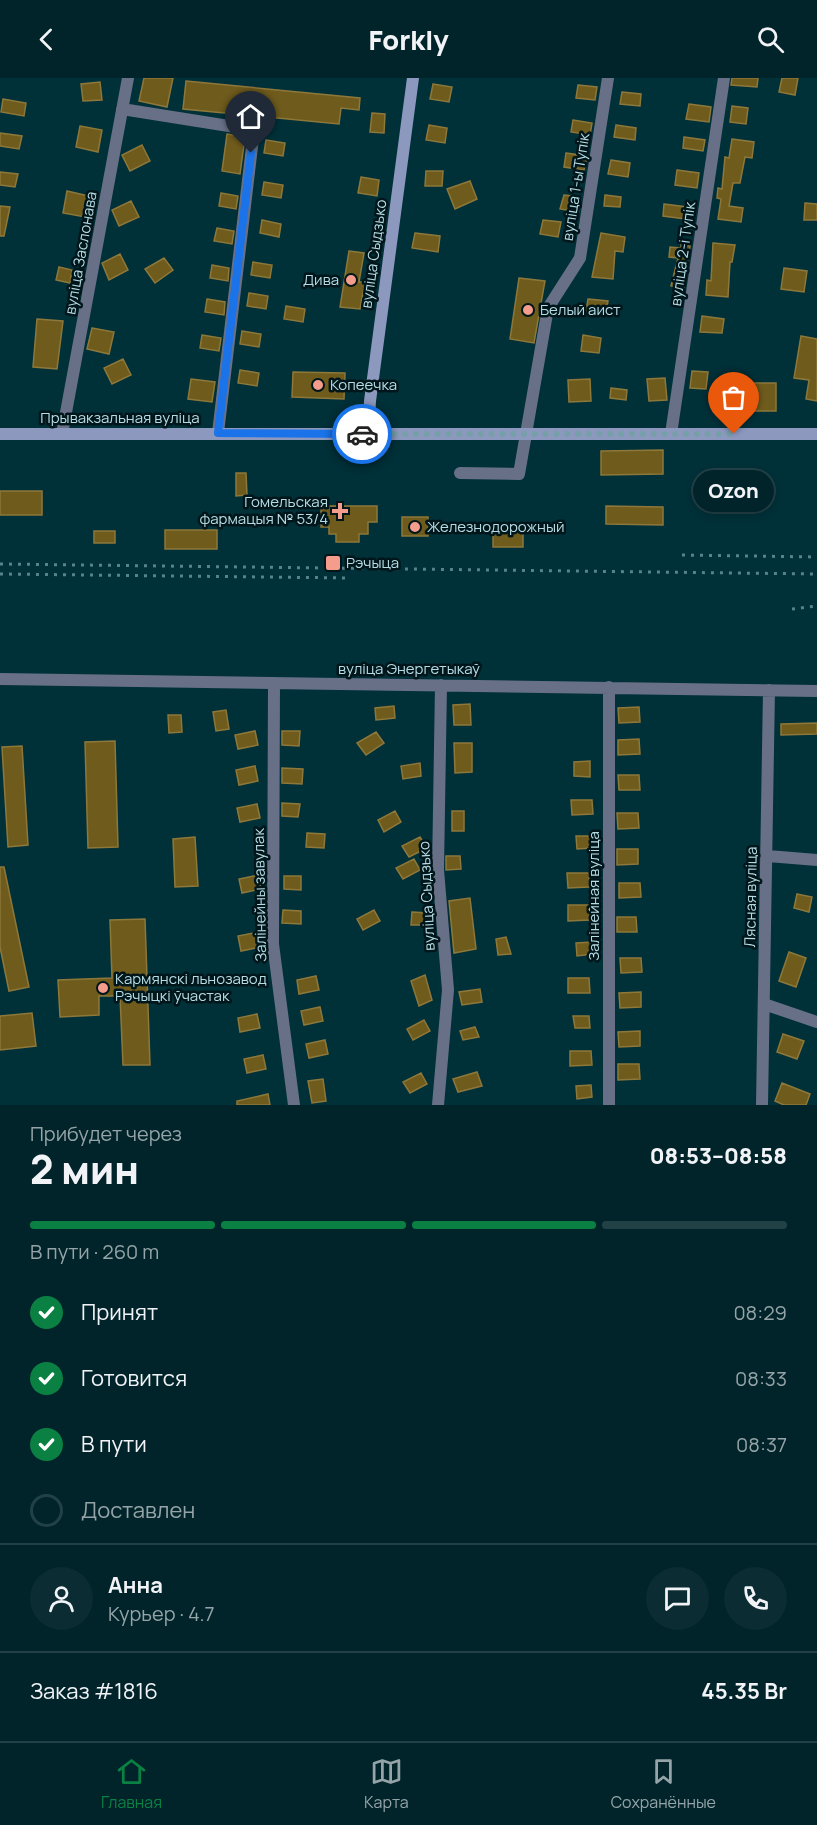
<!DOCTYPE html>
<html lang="ru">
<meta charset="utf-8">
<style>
:root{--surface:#00242a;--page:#0a2c32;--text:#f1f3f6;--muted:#95a4a8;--line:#224147;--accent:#0b8043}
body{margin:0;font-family:Manrope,sans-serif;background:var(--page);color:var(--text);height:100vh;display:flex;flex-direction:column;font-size:22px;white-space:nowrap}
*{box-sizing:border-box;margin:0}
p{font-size:20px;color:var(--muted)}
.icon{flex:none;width:33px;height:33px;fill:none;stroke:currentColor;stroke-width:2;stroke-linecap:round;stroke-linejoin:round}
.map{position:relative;height:1027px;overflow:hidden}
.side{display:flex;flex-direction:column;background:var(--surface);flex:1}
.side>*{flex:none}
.pin{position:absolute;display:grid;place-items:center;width:51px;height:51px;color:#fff;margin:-62px -26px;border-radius:50% 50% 50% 0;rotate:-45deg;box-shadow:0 0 6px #0007}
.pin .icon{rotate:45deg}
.courier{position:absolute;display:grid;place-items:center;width:60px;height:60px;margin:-30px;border:4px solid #1a73e8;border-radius:50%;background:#fff;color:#222;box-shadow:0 2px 8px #0007}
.bubble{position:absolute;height:42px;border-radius:21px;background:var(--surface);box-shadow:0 3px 9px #0003,0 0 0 2px var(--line);font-size:20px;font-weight:800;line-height:42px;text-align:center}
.summary em{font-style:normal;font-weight:800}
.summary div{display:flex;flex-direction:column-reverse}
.summary{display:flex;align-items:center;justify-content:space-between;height:102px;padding:0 30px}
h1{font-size:39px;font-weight:800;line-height:45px}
.bar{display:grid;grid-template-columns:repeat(4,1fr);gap:9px 6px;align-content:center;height:72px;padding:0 30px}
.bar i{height:8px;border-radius:4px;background:var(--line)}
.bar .selected{background:var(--accent)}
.bar p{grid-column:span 4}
.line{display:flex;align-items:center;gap:15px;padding:0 30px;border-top:2px solid var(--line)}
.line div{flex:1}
.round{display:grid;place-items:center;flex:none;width:63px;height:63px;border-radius:32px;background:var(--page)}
ol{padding:0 30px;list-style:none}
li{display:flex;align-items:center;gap:18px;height:66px}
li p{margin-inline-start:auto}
li .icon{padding:6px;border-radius:50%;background:var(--accent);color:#fff;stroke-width:4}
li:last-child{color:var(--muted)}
li i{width:33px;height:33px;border:3px solid var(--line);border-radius:50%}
header{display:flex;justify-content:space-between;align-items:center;height:78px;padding:0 30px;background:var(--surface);font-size:27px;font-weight:800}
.dock{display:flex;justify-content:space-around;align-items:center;height:84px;border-top:2px solid var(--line);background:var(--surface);font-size:16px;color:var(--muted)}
.dock a{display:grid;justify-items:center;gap:3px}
.dock .selected{color:var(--accent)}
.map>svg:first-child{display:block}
.building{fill:#6f5b1c;stroke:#8d783b;stroke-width:1.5}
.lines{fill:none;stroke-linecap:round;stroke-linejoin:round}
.street{stroke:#687088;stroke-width:12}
.secondary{stroke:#8c98be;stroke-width:12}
.rail{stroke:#57838b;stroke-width:3;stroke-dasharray:3 6;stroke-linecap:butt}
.done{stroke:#76a0a8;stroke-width:6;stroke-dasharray:0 10.8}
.route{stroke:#1a73e8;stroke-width:8}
.poi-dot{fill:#f59d8d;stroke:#00161b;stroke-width:2}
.labels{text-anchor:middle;stroke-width:5;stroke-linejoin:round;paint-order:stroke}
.street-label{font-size:15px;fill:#b5dce4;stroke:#00161b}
.poi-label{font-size:15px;fill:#b5dce4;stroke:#00161b;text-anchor:start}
</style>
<header><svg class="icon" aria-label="back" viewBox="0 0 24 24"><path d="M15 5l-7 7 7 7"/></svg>Forkly<svg class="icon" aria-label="search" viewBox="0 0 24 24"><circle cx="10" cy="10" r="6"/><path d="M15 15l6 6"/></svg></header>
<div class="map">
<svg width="817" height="1027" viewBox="0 0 817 1027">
<rect width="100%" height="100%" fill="#003038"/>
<path class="building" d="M144 0H173L167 29 139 23Z
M732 0H758L757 9 731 7Z
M782 0H798L795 17 779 14Z
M186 3 360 20 359 32 341 30 339 46 183 31Z
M100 4 102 22 83 23 81 6Z
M433 6 452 9 449 24 430 21Z
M578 7 597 9 595 22 576 20Z
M622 14 641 16 640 28 620 26Z
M3 21 26 25 24 38 1 34Z
M689 26 711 29 709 44 686 41Z
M732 28 748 30 746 46 730 44Z
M372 35 385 36 384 55 370 54Z
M573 42 592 45 590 57 571 54Z
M429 47 447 50 445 65 426 62Z
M616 47 636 50 635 62 614 59Z
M80 48 102 52 98 74 76 69Z
M0 55 22 58 19 71 0 68Z
M227 56 245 59 240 96 222 93Z
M684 59 705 62 703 73 683 70Z
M732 61 754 64 752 80 745 79 740 105H733L729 128 743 130 741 144 718 141 721 121 717 120 718 110 722 111 725 79 729 80Z
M266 62 285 65 283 78 264 75Z
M142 67 150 83 130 93 122 77Z
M566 75 587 78 584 92 564 89Z
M611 82 630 85 628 99 608 96Z
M677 92 699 95 697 110 675 107Z
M426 93H443L442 108H425Z
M0 94 18 96 15 109 0 107Z
M361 99 379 102 377 118 358 115Z
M470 103 477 121 455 131 447 111Z
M264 104 283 107 281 120 262 117Z
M67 113 89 118 85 139 63 135Z
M221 115 238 118 236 131 219 128Z
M564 117 581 119 579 134 560 131Z
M605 117 621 119 620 129 604 128Z
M131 123 139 139 119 148 112 132Z
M805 125 817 126V142H804Z
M664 126 695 130 693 142 663 138Z
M0 128 10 129 4 158H0Z
M262 142 281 146 279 159 260 155Z
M543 142 561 144 558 159 540 156Z
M217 150 234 153 232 166 214 163Z
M415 155 440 158 438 174 412 170Z
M601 155 625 159 623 174 615 173 613 201 592 199Z
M713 165 735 167 732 184H730L728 219 706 217 707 202 711 203Z
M681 167 690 168 684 210 671 208 678 180 669 179 670 169 681 170Z
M349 173 364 175 359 204H365L360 231 340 229Z
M120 176 128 192 109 202 102 185Z
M164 180 173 192 155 205 145 191Z
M253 184 272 187 270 200 251 197Z
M212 187 229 190 228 203 210 200Z
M59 189 72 192 70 205 56 202Z
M784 190 807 193 804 214 781 211Z
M519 200 545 203 534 265 510 261Z
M249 215 268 218 266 231 247 228Z
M207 221 225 224 224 237 205 234Z
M588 221 608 223 606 236 586 234Z
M286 228 305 231 303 244 284 241Z
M702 238 724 241 722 255 700 254Z
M37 241 63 243 57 291 33 289Z
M92 250 114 254 109 276 87 271Z
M242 253 261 256 259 269 240 266Z
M202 257 221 260 219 273 200 270Z
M583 257 601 260 599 275 581 273Z
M801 258 817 261V323L806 321 809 302 794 300Z
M123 281 131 297 112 306 104 290Z
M240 292 259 295 257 308 238 305Z
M692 293 708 294 706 311 690 310Z
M293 294 345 295 344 321 292 319Z
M665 300 667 322 649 323 647 301Z
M191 301 215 304 212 324 188 321Z
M590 301 591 323 569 324 568 302Z
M754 305H776V333H727V310H754Z
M611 310 627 312 626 322 610 320Z
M663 372V396L601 397V373Z
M236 395H246L247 417 236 418Z
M0 413H42V437H0Z
M321 428H377V444H368V456H359V464H336V456H329V449H321Z
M606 428 663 429V447L606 446Z
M402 439H428V458H402Z
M165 452H217V471H165Z
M94 453H115V465H94Z
M493 454H523V469H493Z
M470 626 471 647H454L453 627Z
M394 628 395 640 376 642 375 630Z
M639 629 640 644 619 645 618 630Z
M226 632 229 651 216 653 213 634Z
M168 637H181L182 654 169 655Z
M817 645V656L781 657V646Z
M255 653 258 667 238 671 235 657Z
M282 653H300L299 668 282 667Z
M376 654 384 665 366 677 357 665Z
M639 661 640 676 618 677V662Z
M115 663 118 769 88 770 85 664Z
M454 665H472V694L455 695Z
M22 668 28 767 8 769 2 669Z
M590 683V699L574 698V684Z
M420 685 421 698 403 701 401 688Z
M255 688 258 703 239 707 236 692Z
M282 690 303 691 302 706 282 705Z
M618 697H639L640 712H619Z
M571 722H592L593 736 572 737Z
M282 725 300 726 298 739 282 738Z
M257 726 260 740 240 744 237 730Z
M395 733 401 744 384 754 378 742Z
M452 733H464V753H452Z
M617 735H638L639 750 618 751Z
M307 755 325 756 324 770 306 769Z
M576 758H592V770L577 771Z
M195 759 198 808 175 809 173 761Z
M420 759 427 770 409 779 402 768Z
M617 771H638V786L617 787Z
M446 778H460L461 791 446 792Z
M414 781 420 792 403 801 396 790Z
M0 789H4L29 909 9 913 0 869Z
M567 795H589V809L568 810Z
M258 797 261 811 242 815 239 801Z
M284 798H301V812L284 811Z
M619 805H640L641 819 619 820Z
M797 816 812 819 809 834 794 830Z
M470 820 476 871 454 875 449 823Z
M568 827H589L590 842 568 843Z
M283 832 301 833V846L282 845Z
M374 832 380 843 363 852 357 841Z
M412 834 429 835 428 847H411Z
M617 839H636L637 854H617Z
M145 841 150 987H123L120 918H99V937L60 939 58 902 112 900 110 842Z
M258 854 261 869 241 873 238 858Z
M506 859 511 876 498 877 496 861Z
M592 864V876L577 878 576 865Z
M789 874 806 880 796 909 779 903Z
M620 880H641L642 894 621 895Z
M425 897 432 922 419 928 411 903Z
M316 898 319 912 299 916 297 902Z
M568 900H589L590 915H568Z
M480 911 482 924 462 927 459 914Z
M641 914V929L620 930 619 915Z
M320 929 323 943 304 947 301 933Z
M32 935 36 968 0 972V938Z
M257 936 260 950 240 954 238 940Z
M573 938H589L590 950H575Z
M424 942 430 953 413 962 407 951Z
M475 949 479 959 463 962 460 953Z
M640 953V968L619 969 618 954Z
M783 956 804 963 797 981 777 974Z
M325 962 328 976 309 980 306 966Z
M570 973H591L592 987 570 988Z
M263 977 266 991 247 995 244 981Z
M618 986H639L640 1001 618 1002Z
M477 994 482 1008 458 1014 453 1001Z
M421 995 427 1006 410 1015 403 1004Z
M323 1001 326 1023 312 1025 308 1003Z
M782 1005 810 1016 806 1027H784L775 1023Z
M591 1007 592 1019 577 1021 576 1008Z
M268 1016 270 1027H237V1023Z"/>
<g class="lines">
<path class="street" d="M122 31 254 52 218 355
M62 356 128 0
M671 356 724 0
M460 395 519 396 548 230 580 180 608 0
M0 601 817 613
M274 605 273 866 294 1027
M768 778 817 782
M764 926 817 944
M438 1027 448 912 438 792 441 607
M609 1027V609
M762 1027 769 612"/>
<path class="secondary" d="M0 356H817
M368 356 370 323 413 0"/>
<path class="rail" d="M682 477 817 479
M0 486 817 496
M0 496 351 500
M792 531 817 528"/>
</g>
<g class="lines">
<path class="done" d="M362 356H734"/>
<path class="route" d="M251 75 218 355 362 356"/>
</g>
<g class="poi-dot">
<circle cx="351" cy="202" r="6"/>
<circle cx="528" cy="232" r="6"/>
<circle cx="318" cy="307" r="6"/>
<path d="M337 424h6v6h6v6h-6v6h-6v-6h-6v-6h6z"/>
<circle cx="415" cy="449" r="6"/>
<rect x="325" y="477" width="16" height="16" rx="3"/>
<circle cx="103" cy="910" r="6"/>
</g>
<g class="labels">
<g class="street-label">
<text transform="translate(576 109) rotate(-81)" y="5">вуліца 1-ы Тупік</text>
<text transform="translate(81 175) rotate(-80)" y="5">вуліца Заслонава</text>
<text transform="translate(374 176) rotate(-82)" y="5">вуліца Сыдзько</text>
<text transform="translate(683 176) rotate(-82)" y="5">вуліца 2-і Тупік</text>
<text x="120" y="345">Прывакзальная вуліца</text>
<text x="409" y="596">вуліца Энергетыкаў</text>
<text transform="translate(260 817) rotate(-91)" y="5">Залінейны завулак</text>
<text transform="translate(427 818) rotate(-93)" y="5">вуліца Сыдзько</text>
<text transform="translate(594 818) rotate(-90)" y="5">Залінейная вуліца</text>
<text transform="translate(751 819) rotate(-89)" y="5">Лясная вуліца</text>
</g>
<g class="poi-label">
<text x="339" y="207" text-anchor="end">Дива</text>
<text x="540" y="237">Белый аист</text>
<text x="330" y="312">Копеечка</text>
<text x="328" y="429" text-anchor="end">Гомельская<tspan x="328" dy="17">фармацыя № 53/4</tspan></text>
<text x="427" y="454">Железнодорожный</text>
<text x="346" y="490">Рэчыца</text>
<text x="115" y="906">Кармянскі льнозавод<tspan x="115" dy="17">Рэчыцкі ўчастак</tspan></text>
</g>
</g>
</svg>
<div class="pin" style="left:734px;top:356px;background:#ea580c"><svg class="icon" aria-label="bag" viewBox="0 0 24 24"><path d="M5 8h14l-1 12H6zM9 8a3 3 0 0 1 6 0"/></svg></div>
<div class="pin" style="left:251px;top:75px;background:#1f2937"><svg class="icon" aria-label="home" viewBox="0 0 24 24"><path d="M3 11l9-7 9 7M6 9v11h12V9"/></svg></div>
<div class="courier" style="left:362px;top:356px"><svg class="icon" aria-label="car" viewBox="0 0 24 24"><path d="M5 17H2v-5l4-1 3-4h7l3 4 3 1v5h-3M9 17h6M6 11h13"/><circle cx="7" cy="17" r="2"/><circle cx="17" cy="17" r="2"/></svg></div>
<div class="bubble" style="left:693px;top:392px;width:81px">Ozon</div>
</div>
<section class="side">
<div class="summary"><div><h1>2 мин</h1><p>Прибудет через</p></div><em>08:53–08:58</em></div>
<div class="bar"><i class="selected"></i><i class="selected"></i><i class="selected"></i><i></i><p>В пути · 260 m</p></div>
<ol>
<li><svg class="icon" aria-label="check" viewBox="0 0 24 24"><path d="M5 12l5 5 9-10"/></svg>Принят<p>08:29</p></li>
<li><svg class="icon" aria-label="check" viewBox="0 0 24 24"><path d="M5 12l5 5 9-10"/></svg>Готовится<p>08:33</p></li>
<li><svg class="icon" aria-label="check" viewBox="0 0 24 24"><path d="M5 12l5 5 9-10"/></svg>В пути<p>08:37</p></li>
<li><i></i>Доставлен</li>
</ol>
<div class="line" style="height:108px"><a class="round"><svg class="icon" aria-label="person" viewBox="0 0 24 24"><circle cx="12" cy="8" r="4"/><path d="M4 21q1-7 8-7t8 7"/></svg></a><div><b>Анна</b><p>Курьер · 4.7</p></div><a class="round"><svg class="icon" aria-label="chat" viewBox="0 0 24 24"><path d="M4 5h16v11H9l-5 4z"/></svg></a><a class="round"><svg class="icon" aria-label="phone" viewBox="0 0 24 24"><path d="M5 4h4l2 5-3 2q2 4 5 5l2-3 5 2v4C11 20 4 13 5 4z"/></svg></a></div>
<div class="line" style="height:78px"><div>Заказ #1816</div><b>45.35 Br</b></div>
</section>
<nav class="dock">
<a class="selected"><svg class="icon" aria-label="home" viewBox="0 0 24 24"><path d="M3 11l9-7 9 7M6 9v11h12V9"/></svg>Главная</a>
<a><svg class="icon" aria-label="map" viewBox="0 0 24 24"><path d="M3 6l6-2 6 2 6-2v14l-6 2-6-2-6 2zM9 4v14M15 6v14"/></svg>Карта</a>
<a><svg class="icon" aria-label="saved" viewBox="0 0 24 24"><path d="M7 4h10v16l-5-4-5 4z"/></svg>Сохранённые</a>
</nav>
